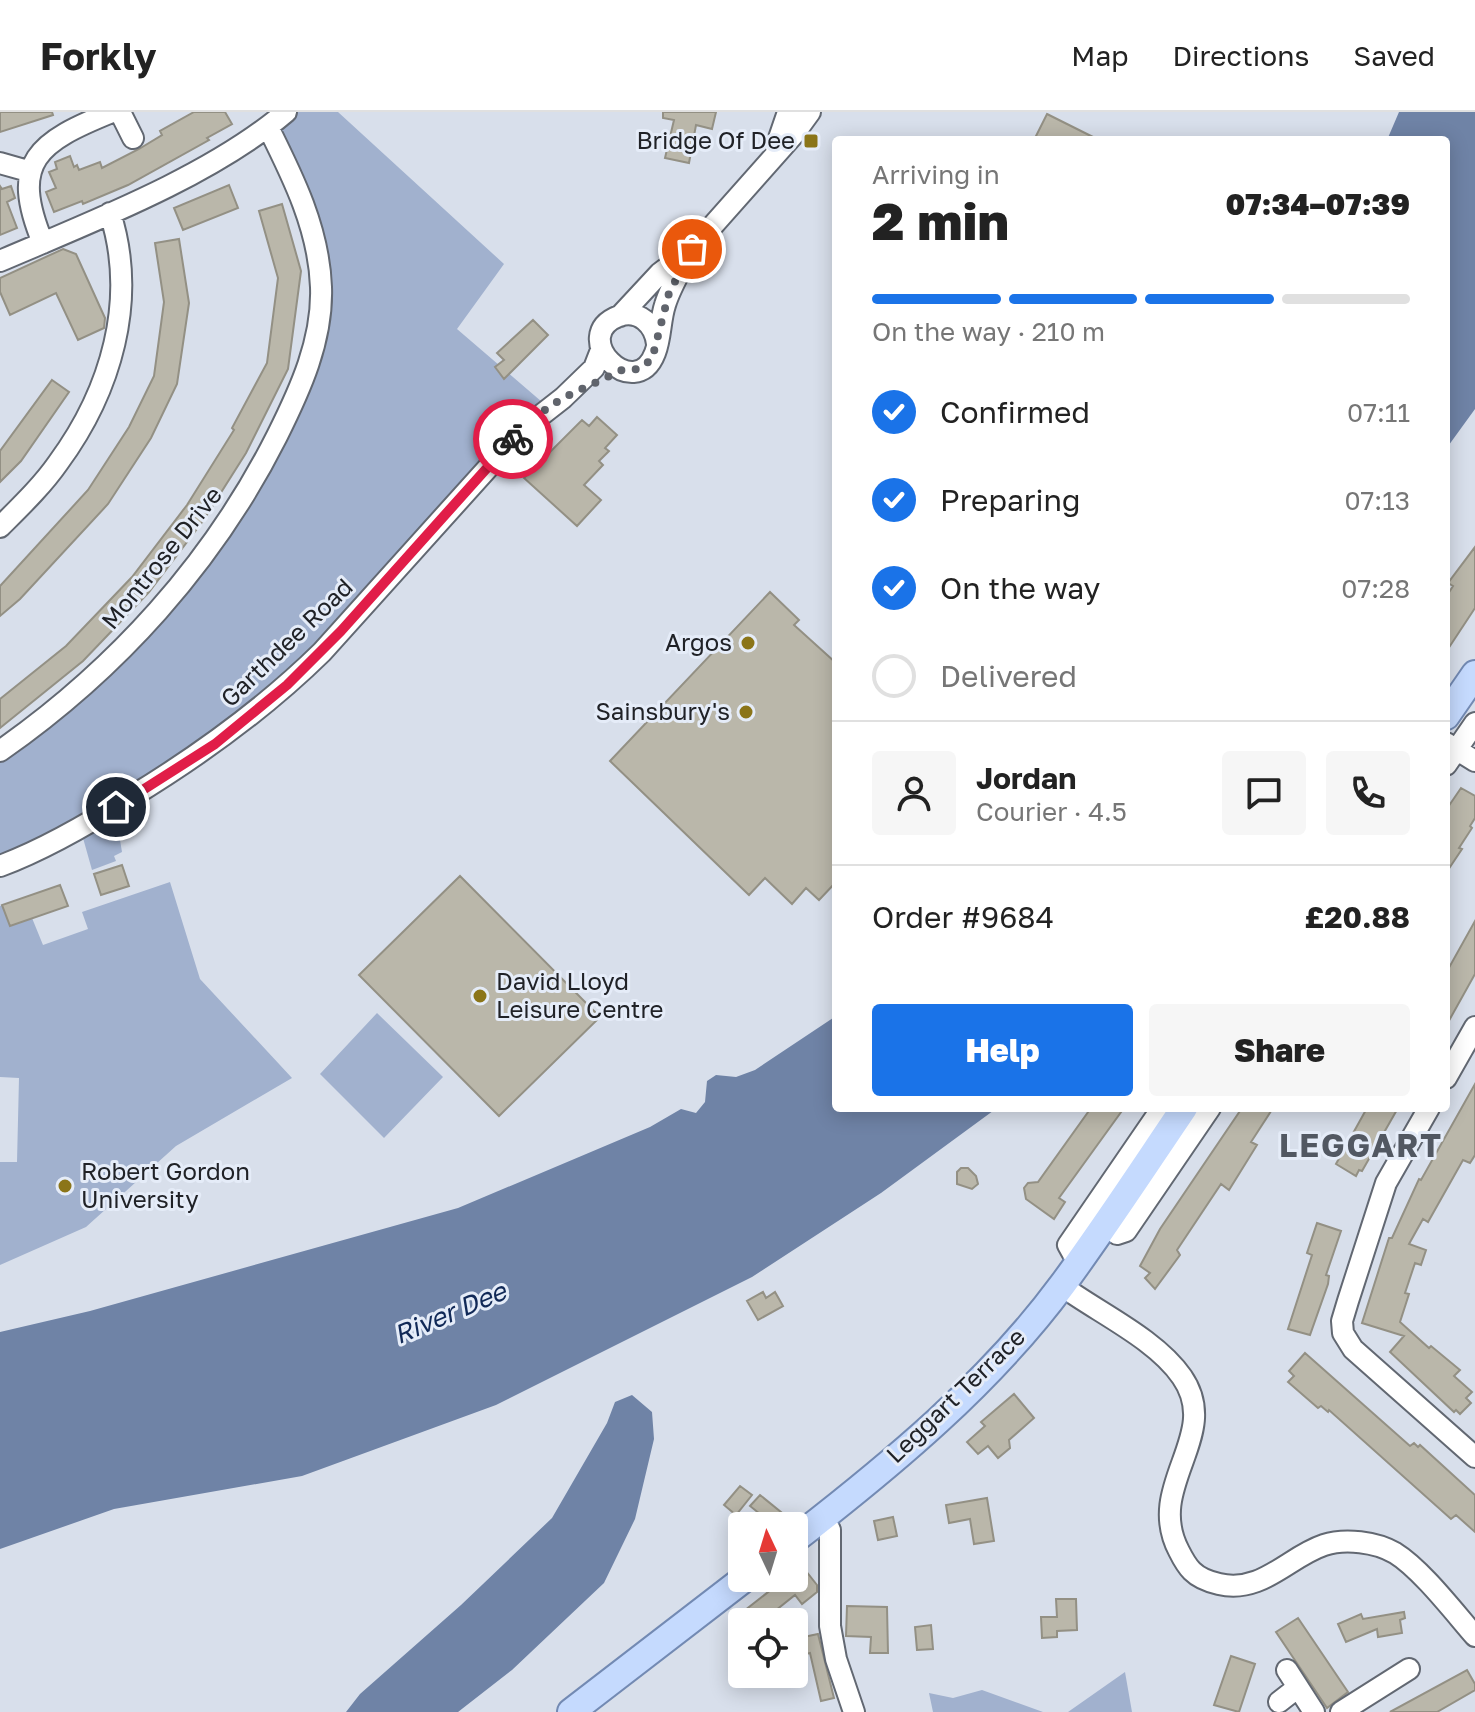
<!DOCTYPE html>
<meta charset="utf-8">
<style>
:root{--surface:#fff;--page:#f6f6f6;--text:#222;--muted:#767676;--line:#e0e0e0;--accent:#1a73e8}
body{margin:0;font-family:"Golos Text",sans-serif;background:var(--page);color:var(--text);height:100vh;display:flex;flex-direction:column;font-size:30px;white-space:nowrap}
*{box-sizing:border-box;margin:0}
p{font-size:26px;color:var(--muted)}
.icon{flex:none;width:44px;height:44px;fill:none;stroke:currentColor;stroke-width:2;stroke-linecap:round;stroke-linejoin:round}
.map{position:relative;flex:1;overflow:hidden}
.details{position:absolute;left:832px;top:24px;width:618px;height:976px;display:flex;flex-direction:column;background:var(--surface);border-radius:8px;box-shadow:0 4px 20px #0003}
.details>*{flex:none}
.needle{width:52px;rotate:356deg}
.tools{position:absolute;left:728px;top:1400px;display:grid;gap:16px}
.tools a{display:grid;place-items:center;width:80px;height:80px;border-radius:8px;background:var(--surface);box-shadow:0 4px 20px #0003;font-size:40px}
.pin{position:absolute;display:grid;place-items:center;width:68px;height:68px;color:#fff;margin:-34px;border:4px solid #fff;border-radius:50%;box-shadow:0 2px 8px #0007}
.courier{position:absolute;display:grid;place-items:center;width:80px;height:80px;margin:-40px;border:6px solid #e11d48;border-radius:50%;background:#fff;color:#222;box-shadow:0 2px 10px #0007}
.overview em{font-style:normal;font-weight:800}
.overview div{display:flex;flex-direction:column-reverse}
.overview{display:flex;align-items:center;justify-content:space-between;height:136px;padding:0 40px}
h1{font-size:52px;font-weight:800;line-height:60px}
.bar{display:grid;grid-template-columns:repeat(4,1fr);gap:12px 8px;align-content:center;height:96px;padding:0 40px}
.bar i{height:10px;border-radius:6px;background:var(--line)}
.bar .active{background:var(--accent)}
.bar p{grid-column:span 4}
.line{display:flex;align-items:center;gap:20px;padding:0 40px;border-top:2px solid var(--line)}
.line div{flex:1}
.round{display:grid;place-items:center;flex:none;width:84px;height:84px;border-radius:8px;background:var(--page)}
ol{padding:0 40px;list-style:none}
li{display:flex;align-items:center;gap:24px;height:88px}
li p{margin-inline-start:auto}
li .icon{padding:8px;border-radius:50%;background:var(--accent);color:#fff;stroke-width:4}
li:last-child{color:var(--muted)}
li i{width:44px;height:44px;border:4px solid var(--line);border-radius:50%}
.primary-button{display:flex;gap:16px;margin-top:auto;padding:16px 40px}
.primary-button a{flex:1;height:92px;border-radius:8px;background:var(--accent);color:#fff;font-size:32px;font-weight:800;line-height:92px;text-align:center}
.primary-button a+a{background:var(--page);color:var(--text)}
header{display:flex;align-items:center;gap:48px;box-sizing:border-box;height:112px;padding:0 40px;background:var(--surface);border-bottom:2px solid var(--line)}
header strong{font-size:38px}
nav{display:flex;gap:44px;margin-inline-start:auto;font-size:28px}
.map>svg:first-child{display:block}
.green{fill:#a1b1ce}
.water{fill:#6f83a6}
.building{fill:#bab7aa;stroke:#939084;stroke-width:2}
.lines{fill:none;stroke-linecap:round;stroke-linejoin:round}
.minor-casing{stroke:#626872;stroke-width:24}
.major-casing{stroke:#738ab3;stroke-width:30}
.minor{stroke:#fff;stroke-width:20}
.major{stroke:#c5dafe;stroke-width:26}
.done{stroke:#60646c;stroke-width:8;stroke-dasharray:0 14.4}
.route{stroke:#e11d48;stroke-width:10}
.poi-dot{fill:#8b7519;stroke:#e5ecf8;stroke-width:3}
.labels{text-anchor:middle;stroke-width:6;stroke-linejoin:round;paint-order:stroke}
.poi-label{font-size:24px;fill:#202227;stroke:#e5ecf8;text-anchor:end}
.street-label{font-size:24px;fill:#202227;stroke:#e5ecf8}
.water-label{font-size:26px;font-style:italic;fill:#112957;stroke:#e5ecf8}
.district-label{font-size:32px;font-weight:bold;letter-spacing:2px;fill:#525862;stroke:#e5ecf8}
</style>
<header>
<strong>Forkly</strong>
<nav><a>Map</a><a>Directions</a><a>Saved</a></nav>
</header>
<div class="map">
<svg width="1475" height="1600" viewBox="0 0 1475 1600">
<rect width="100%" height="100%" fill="#d8dfeb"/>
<path class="green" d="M286 0H338L504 152 457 217 549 296 247 608 0 754V639L155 503 291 297 321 175 268 15Z
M123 704 124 715 118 716 122 740 114 744 116 749 92 758 83 726Z
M170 770 200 867 292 966 176 1034 86 1115 0 1153V1050H17L19 966 0 965V794L2 793 10 814 32 806 43 833 88 817 82 800Z
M377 901 443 965 384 1026 320 962Z
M1125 1560 1132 1600H1068Z
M982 1578 1043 1600H933L929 1581 953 1586Z"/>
<path class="water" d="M1399 0H1475V297L1446 337V28H1387Z
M836 904V996H997L881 1081 752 1165 496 1293 302 1364 114 1397 0 1437V1220L90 1199 458 1096 650 1015 681 997 696 1001 705 990 707 969 716 963 736 965 755 958Z
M632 1283 652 1300 654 1327 635 1407 604 1471 512 1558 458 1600H346L360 1582 461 1493 552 1406 607 1311 615 1290Z"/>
<path class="building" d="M0 0H52L53 3 0 20Z
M194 0H225L232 12 207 26 209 28 128 73 83 92 82 89 54 100 46 80 56 76 49 60 57 57 55 50 70 44 74 55 77 53 79 58 100 50 102 56 139 37 162 23 160 19Z
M663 0H716L712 17 696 13 689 51 665 46 674 8 663 6Z
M1047 2 1099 28H1034Z
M229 73 238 96 183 118 174 96Z
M0 74 2 77 11 74 15 86 7 90 17 116 0 123Z
M282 92 301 159 288 257 246 341 203 409 149 480 83 549 0 616V587L66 534 132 465 187 393 234 318 232 316 267 251 278 166 259 99Z
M179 127 189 191 177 272 151 326 108 392 20 487 0 504V474L88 378 129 315 154 264 164 190 155 131Z
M63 137 76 142 105 206 104 216 78 228 56 181 10 203 0 180V166Z
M533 208 548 223 504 267 495 255 504 248 497 241Z
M52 268 69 280 21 349 0 370V339Z
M597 305 617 323 605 336 609 339 599 349 603 353 584 373 601 388 577 414 524 366 582 308 589 314Z
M1475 435V496L1446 540V485L1453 474 1448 471Z
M770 480 799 508 794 513 836 551V770L819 788 806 776 792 792 765 766 749 783 610 649Z
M1461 676 1475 684V706L1470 714 1472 716 1459 736 1462 737 1446 761V698Z
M122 753 129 774 101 783 94 762Z
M460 764 600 905 499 1004 359 863Z
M60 773 68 794 10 814 2 793Z
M1475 809V862L1446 914V861Z
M1475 972V1043L1470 1051 1463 1048 1428 1110 1423 1107 1409 1132 1426 1138 1421 1153 1415 1151 1405 1181 1409 1182 1400 1210 1429 1236 1431 1234 1460 1258 1454 1264 1472 1280 1466 1286 1471 1291 1460 1302 1456 1298 1454 1300 1390 1240 1404 1224 1362 1211 1389 1126H1392L1419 1067 1421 1068Z
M1091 996H1124L1059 1086 1065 1090 1054 1107 1026 1087 1024 1076 1028 1071 1038 1070Z
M1242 996H1273L1251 1030 1257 1033 1229 1078 1221 1072 1177 1138 1180 1143 1155 1177 1145 1166 1150 1161 1140 1154 1160 1117Z
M1367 996H1398L1362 1059 1359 1058 1356 1064 1336 1052Z
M961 1056H968L976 1064 978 1072 972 1077 957 1072V1060Z
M1317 1111 1341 1119 1326 1163 1329 1164 1328 1172 1310 1223 1288 1217 1312 1143 1307 1141Z
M763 1180 766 1186 775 1180 783 1194 758 1208 747 1189Z
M1305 1241 1410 1334 1414 1331 1418 1335 1420 1333 1475 1383V1420L1456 1403 1451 1407 1329 1298 1328 1300 1321 1294 1318 1296 1288 1270 1294 1264 1289 1259Z
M1014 1282 1034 1306 1009 1328 1010 1336 998 1346 988 1334 978 1342 967 1330 985 1314 981 1310Z
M740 1374 752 1383 736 1403 724 1393Z
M760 1383 792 1409 786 1414H775L750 1394Z
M987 1386 994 1429 974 1432 970 1407 949 1411 946 1393Z
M893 1405 897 1424 878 1428 874 1409Z
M802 1454 817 1473V1480L802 1492 795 1483 770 1503 775 1510H752L744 1499 786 1466H794V1460Z
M1056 1487H1076L1077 1518 1057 1519V1525L1042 1526 1041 1505H1057Z
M847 1494 887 1495 888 1541H870L871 1525 846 1524Z
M1404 1500 1405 1506 1400 1508 1402 1521 1378 1525 1377 1517 1346 1530 1338 1512 1361 1502 1363 1507Z
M1298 1506 1348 1580 1327 1596 1276 1520Z
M931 1513 933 1537 917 1538 915 1515Z
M818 1522 834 1586 821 1589 810 1541 794 1545V1527Z
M1231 1544 1255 1552 1239 1600 1214 1593Z
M1467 1558 1475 1572V1578L1437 1600H1390Z"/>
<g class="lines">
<g class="minor-casing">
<path id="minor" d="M120 0 133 26
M776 35 788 0
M0 51 28 59
M43 131C9 49 38 30 112 0
M0 149C91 110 211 64 286 0
M620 204 660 161 692 137 794 22 810 0
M657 232C655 213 639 197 619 204 567 224 635 293 655 241 661 226 660 208 665 193 671 173 683 155 692 137
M0 415C20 395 42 374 58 351 111 279 138 188 110 101
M1446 631 1475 649
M0 639C116 558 213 451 277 324 300 278 323 228 321 175 319 117 293 65 268 15
M1446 653 1475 611
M0 754C46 737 90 711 131 685 200 643 264 597 322 540L522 318 563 286 594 256 601 238
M1446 966 1475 915
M1429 996 1386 1071 1348 1189 1342 1209 1343 1221 1353 1237 1475 1345
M1105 1112 1117 1122 1126 1119 1210 996
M1078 1151 1068 1133 1162 996
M1062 1174C1099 1201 1156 1227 1182 1265 1223 1324 1144 1373 1179 1439 1182 1445 1187 1454 1192 1459 1199 1466 1210 1470 1219 1472 1262 1482 1288 1445 1324 1433 1345 1426 1376 1430 1395 1441 1421 1457 1454 1500 1475 1524
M823 1405 830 1418V1514L836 1547 854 1600
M1287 1558 1314 1600
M1279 1590 1297 1576
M1341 1600 1409 1557"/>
</g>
<g class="major-casing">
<path id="major" d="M1446 604 1475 562
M794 1428C891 1353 990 1271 1063 1172 1105 1115 1144 1055 1184 996
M571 1600 745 1466"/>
</g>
<use href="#minor" class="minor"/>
<use href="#major" class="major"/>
</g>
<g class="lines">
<path class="done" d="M513 327 536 304 563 286 622 258 639 257 652 247 669 181 692 137"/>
<path class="route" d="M116 695 215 632 287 573 341 519 513 327"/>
</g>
<g class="poi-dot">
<rect x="803" y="21" width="16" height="16" rx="4"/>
<circle cx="748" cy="531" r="8"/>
<circle cx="746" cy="600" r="8"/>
<circle cx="480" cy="884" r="8"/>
<circle cx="65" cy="1074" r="8"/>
</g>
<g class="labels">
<g class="poi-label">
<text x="795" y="37">Bridge Of Dee</text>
<text x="732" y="539">Argos</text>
<text x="730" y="608">Sainsbury's</text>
<text x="496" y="878" text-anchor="start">David Lloyd<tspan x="496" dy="28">Leisure Centre</tspan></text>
<text x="81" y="1068" text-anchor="start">Robert Gordon<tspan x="81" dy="28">University</tspan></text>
</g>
<g class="street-label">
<text transform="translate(162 446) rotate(-51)" y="8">Montrose Drive</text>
<text transform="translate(287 531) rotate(-44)" y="8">Garthdee Road</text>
<text transform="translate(956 1284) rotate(-44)" y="8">Leggart Terrace</text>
</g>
<g class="water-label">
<text transform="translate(450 1201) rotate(-23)" y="9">River Dee</text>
</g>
<g class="district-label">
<text x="1361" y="1045">LEGGART</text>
</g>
</g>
</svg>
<div class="tools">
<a><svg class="needle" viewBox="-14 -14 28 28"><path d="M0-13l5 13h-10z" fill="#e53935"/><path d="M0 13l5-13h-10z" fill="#767676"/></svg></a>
<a><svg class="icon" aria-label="locate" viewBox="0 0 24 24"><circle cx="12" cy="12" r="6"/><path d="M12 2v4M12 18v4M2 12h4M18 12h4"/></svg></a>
</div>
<div class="pin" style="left:692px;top:137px;background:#ea580c"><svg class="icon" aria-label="bag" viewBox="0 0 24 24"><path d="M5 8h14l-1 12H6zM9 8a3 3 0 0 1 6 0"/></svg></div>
<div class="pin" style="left:116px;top:695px;background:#1f2937"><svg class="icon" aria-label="home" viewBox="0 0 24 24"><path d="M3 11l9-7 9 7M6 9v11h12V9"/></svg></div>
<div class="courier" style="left:513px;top:327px"><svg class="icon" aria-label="bike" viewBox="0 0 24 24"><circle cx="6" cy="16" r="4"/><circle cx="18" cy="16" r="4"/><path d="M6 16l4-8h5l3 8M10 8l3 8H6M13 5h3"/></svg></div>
<section class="details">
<div class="overview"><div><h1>2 min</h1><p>Arriving in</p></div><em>07:34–07:39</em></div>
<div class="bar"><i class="active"></i><i class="active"></i><i class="active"></i><i></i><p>On the way · 210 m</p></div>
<ol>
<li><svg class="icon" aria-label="check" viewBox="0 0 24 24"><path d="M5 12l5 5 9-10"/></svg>Confirmed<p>07:11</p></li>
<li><svg class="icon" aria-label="check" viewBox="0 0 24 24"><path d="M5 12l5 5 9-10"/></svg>Preparing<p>07:13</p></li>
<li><svg class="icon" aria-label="check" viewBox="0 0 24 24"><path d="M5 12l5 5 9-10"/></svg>On the way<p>07:28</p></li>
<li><i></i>Delivered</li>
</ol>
<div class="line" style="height:144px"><a class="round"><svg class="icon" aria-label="person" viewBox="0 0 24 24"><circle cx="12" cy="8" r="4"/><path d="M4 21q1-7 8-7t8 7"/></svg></a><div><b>Jordan</b><p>Courier · 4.5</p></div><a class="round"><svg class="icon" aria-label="chat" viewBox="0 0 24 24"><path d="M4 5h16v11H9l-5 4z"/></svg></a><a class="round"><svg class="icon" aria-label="phone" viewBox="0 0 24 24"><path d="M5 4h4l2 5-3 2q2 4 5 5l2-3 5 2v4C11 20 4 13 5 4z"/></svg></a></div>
<div class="line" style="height:104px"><div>Order #9684</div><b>£20.88</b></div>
<div class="primary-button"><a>Help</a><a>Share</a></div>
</section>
</div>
